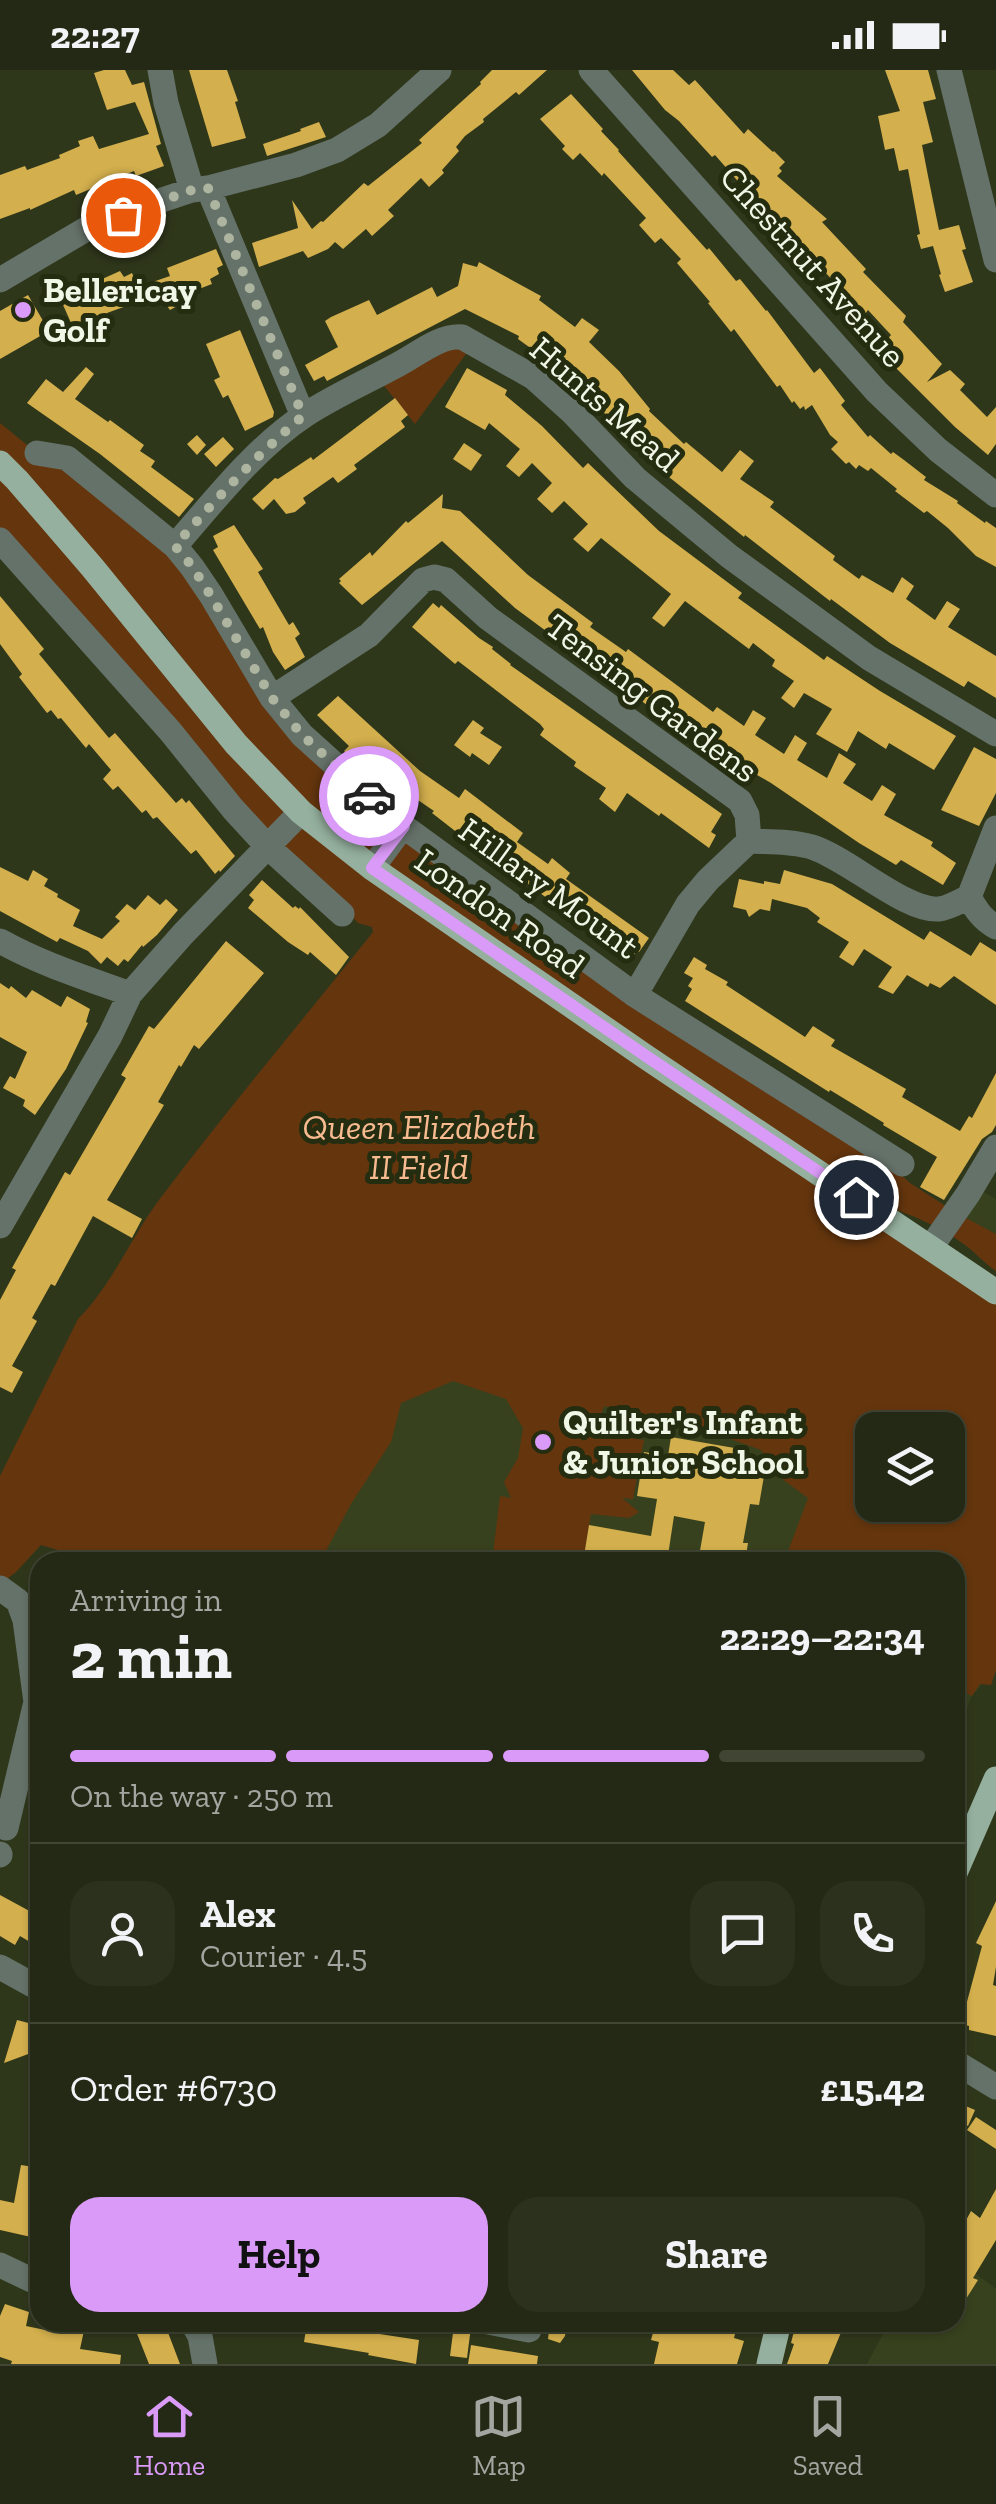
<!DOCTYPE html>
<meta charset="utf-8">
<style>
:root{--surface:#232914;--page:#2b311d;--text:#f1f3f6;--muted:#a3a6a0;--line:#404534;--accent:#da9af7}
body{margin:0;font-family:"Zilla Slab",serif;background:var(--page);color:var(--text);height:100vh;display:flex;flex-direction:column;font-size:38px;white-space:nowrap}
*{box-sizing:border-box;margin:0}
p{font-size:32px;color:var(--muted)}
.icon{flex:none;width:55px;height:55px;fill:none;stroke:currentColor;stroke-width:2;stroke-linecap:round;stroke-linejoin:round}
.map{position:relative;flex:1;overflow:hidden}
.drawer{position:absolute;left:30px;top:1482px;width:935px;height:780px;display:flex;flex-direction:column;background:var(--surface);border-radius:30px;box-shadow:0 2px 8px #0004,0 0 0 2px var(--line)}
.drawer>*{flex:none}
.controls{position:absolute;left:855px;top:1342px;display:grid;gap:20px}
.controls a{display:grid;place-items:center;width:110px;height:110px;border-radius:20px;background:var(--surface);box-shadow:0 2px 8px #0004,0 0 0 2px var(--line);font-size:50px}
.pin{position:absolute;display:grid;place-items:center;width:85px;height:85px;color:#fff;margin:-42px;border:5px solid #fff;border-radius:50%;box-shadow:0 2px 10px #0007}
.courier{position:absolute;display:grid;place-items:center;width:100px;height:100px;margin:-50px;border:8px solid #da9af7;border-radius:50%;background:#fff;color:#222;box-shadow:0 2px 12px #0007}
.headline em{font-style:normal;font-weight:700}
.headline div{display:flex;flex-direction:column-reverse}
.headline{display:flex;align-items:center;justify-content:space-between;height:170px;padding:0 40px}
h1{font-size:65px;font-weight:700;line-height:75px}
.bar{display:grid;grid-template-columns:repeat(4,1fr);gap:15px 10px;align-content:center;height:120px;padding:0 40px}
.bar i{height:12px;border-radius:8px;background:var(--line)}
.bar .active{background:var(--accent)}
.bar p{grid-column:span 4}
.line{display:flex;align-items:center;gap:25px;padding:0 40px;border-top:2px solid var(--line)}
.line div{flex:1}
.round{display:grid;place-items:center;flex:none;width:105px;height:105px;border-radius:30px;background:var(--page)}
.button{display:flex;gap:20px;margin-top:auto;padding:20px 40px}
.button a{flex:1;height:115px;border-radius:30px;background:var(--accent);color:#111;font-size:40px;font-weight:700;line-height:115px;text-align:center}
.button a+a{background:var(--page);color:var(--text)}
.status{display:flex;justify-content:space-between;align-items:center;height:70px;padding:0 50px;background:var(--surface);direction:ltr}
.status svg{height:28px;fill:currentColor}
.tab-bar{display:flex;justify-content:space-around;align-items:center;height:140px;border-top:2px solid var(--line);background:var(--surface);font-size:28px;color:var(--muted)}
.tab-bar a{display:grid;justify-items:center;gap:5px}
.tab-bar .active{color:var(--accent)}
.map>svg:first-child{display:block}
.built{fill:#37411e}
.green{fill:#65360e;fill-rule:evenodd}
.building{fill:#d3af4d}
.lines{fill:none;stroke-linecap:round;stroke-linejoin:round}
.minor{stroke:#657269;stroke-width:25}
.major{stroke:#95b09e;stroke-width:25}
.done{stroke:#adb49f;stroke-width:10;stroke-dasharray:0 18}
.route{stroke:#da9af7;stroke-width:12}
.poi-dot{fill:#da9af7;stroke:#252d11;stroke-width:4}
.labels{text-anchor:middle;stroke-width:10;stroke-linejoin:round;paint-order:stroke}
.street-label{font-size:35px;fill:#f1f7e6;stroke:#252d11}
.poi-label{font-size:35px;font-weight:bold;fill:#f1f7e6;stroke:#252d11;text-anchor:start}
.park-label{font-size:35px;font-style:italic;fill:#f8ba8f;stroke:#252d11}
</style>
<div class="status"><b>22:27</b><svg viewBox="0 0 49 12"><path d="M0 12V9h3v3zM5 12V6h3v6zM10 12V3h3v9zM15 12V0h3v12zM26 1h20v11H26zM47 4h2v5h-2z"/></svg></div>
<div class="map">
<svg width="996" height="2294" viewBox="0 0 996 2294">
<rect width="100%" height="100%" fill="#2f371b"/>
<path class="built" d="M973 1116 996 1129V1164L955 1143Z
M400 1250 830 1404 800 1492H291Z
M955 1582 994 1599 972 1626 961 1653H955Z
M955 2188 996 2219V2294H867L889 2253 955 2252Z"/>
<path class="green" d="M474 273 415 354 376 306 426 279Z
M0 353 37 383 175 476 331 692 876 1083 910 1113 955 1142 996 1164V1201C984 1193 976 1183 965 1175 934 1152 897 1139 861 1128L996 1230V1600L991 1615 980 1614 972 1626 955 1618V1492H784L808 1428 778 1406 761 1380 719 1365 663 1353 604 1336 595 1362 644 1370 633 1429 622 1428 639 1442 629 1448 591 1444 583 1492H492L500 1426 511 1428 504 1412 518 1388 523 1358 506 1329 453 1311 401 1333 391 1372 351 1434 320 1492H97L41 1475 16 1502 0 1514V1406L78 1249C112 1215 130 1169 159 1130 228 1039 301 952 373 862L372 857 358 853 335 828H325L0 470V393L301 742 609 959 562 914 378 789 310 738 220 639 164 564 17 399 0 384ZM872 1360H948V1435H872Z"/>
<path class="building" d="M104 0H125L132 15 144 12 161 74 156 76 164 96 136 106 134 101 76 125 74 120 30 140V138L0 149V105L25 96 27 100 60 88 59 85 80 76 78 71 93 66 99 79 149 64 135 32 107 40 94 3Z
M189 0H227L238 31 235 32 246 68 212 77Z
M492 0H547L519 25 516 22 483 49 484 52 465 66 456 77 459 81 442 100 444 103 429 117 421 108 388 140 394 146 372 166 366 159 343 179 335 172 328 179 308 188 303 181 259 197 252 173 298 158 292 130 312 159 321 151 323 152 364 113 368 116 422 73 419 70 481 14 480 12Z
M632 0H673L689 15 695 10 744 64 748 59 773 82 774 81 785 92 779 98 782 101 777 106 827 149 822 152 866 199 863 202 906 246 903 252 942 294 927 312 950 300 965 314 960 320 987 347 996 337V374L988 385 955 357 893 295 898 290 883 274 891 265 868 240 865 244 821 198 819 200 781 161 785 157 783 155 743 117 715 85 712 87 679 51 665 40Z
M885 0H928L936 29 923 32 933 72 922 75 928 106 939 160 959 155 966 179 962 180 973 212 945 222 939 205 941 204 933 176 921 179 917 165 920 164 908 99 899 101 894 78 885 80 878 46 900 41Z
M571 24 603 59 601 61 619 80 618 81 707 180 709 178 736 211 740 209 766 241 767 240 814 303 820 298 845 331 841 335 868 367 870 365 891 384 893 382 904 390 926 407 924 410 958 431 957 433 985 453 986 451 996 458V497L976 486 948 458 927 441 924 443 895 421 897 419 871 398 868 401 859 395 856 399 849 392 846 394 831 379 838 372 830 365 812 335 805 340 804 336 800 339 794 331 792 333 780 315 777 317 734 259 731 262 708 233 710 232 677 193 681 189 661 168 655 173 639 155 646 148 604 103 602 106 580 83 573 90 562 79 565 76 540 49Z
M319 52 326 67 267 86 263 74 301 61 300 59Z
M216 179 223 195 217 198 219 204 210 209 212 214 186 224 188 230 170 240 164 232 155 236 151 227 107 243 108 250 75 262 60 228 120 201 124 207 132 203 138 217 170 206 167 198Z
M479 192 541 226 539 230 575 257 582 248 599 260 589 272 619 301 650 339 649 341 684 374 686 372 722 402 740 380 754 391 740 409 774 432 770 437 835 486 833 490 859 509 862 505 893 523 902 507 914 516 906 529 935 550 947 531 960 539 948 557 996 586V628L968 611 964 617 890 573 831 529 830 531 745 465 744 467 669 407 587 326 554 295 518 269 519 266 465 239 327 311 324 306 314 311 305 295 338 277 325 251 331 247 369 230 377 245 432 217 437 227 458 216 463 193 477 197Z
M28 225 49 261 0 289V241Z
M240 260 274 342 273 347 245 361 228 325 223 328 214 310 220 307 206 274Z
M86 297 94 304 75 329 108 352 110 350 144 375 140 381 155 391 151 397 194 429 179 447 100 384 27 333 46 309 63 322Z
M467 298 507 320 505 325 542 356 583 398 588 393 659 461 742 523 738 528 824 590 827 586 880 621 956 666 934 700 889 673 886 679 858 661 847 682 816 664 832 639 804 623 794 638 781 628 794 611 772 596 775 590 753 573 749 579 685 531 664 557 652 548 671 524 601 468 588 482 573 469 588 454 564 431 552 443 537 429 552 413 532 393 519 407 506 396 520 379 489 353 485 360 445 337Z
M395 328 408 345 401 351 405 357 354 395 357 399 338 413 333 407 303 428 306 433 295 442 286 444 274 429 263 440 252 429 275 408 278 409 311 387 313 390Z
M197 365 206 375 197 385 187 374Z
M223 367 234 379 216 397 204 384Z
M464 373 482 385 471 401 453 389Z
M443 424 442 438 460 441 528 505 593 553 590 557 626 582 628 579 713 642 717 637 744 656 753 640 766 648 755 665 784 684 795 665 807 673 797 690 827 708 839 683 856 694 843 713 872 731 882 715 896 724 884 745 933 772 931 776 956 793 943 815 901 790 896 795 859 773 771 713 726 687 725 688 631 624 515 538 442 471 362 535 339 513 341 511 339 509 370 482 372 486 406 451 408 453Z
M234 455 263 499 258 502 289 555 293 552 300 564 295 568 305 587 285 600 273 582 263 557 260 559 213 480 218 477 213 466Z
M0 526 44 579 39 584 109 668 115 663 176 733 182 728 186 733 189 730 235 786 220 802 219 800 215 804 196 780 191 784 157 747 153 749 146 740 142 743 118 716 113 720 103 709 111 700 89 674 86 678 61 648 58 649 51 640 47 643 19 607 22 604 0 574Z
M433 533 439 538 441 535 479 568 493 577 492 579 511 594 510 595 722 744 711 762 716 765 709 778 661 743 659 746 627 723 615 742 599 729 606 718 574 696 576 692 540 665 544 659 540 654 458 591 455 594 412 557Z
M338 626 420 701 459 728 465 719 523 763 517 772 548 794 552 788 570 803 566 809 649 868 639 882 637 880 630 891 511 801 509 803 432 743 434 741 387 709 361 687 356 692 344 681 349 676 317 645Z
M473 650 484 658 480 663 502 677 489 695 472 683 470 687 454 675Z
M974 677 996 689V723L979 756 941 740Z
M0 797 28 811 33 800 48 809 44 816 58 824 57 827 80 840 73 856 102 869 120 851 115 847 127 834 135 840 148 825 160 835 166 829 178 840 157 865 143 877 142 875 128 892 124 889 118 896 107 887 101 894 88 881 60 868 57 872 0 841Z
M784 800 832 814 924 870 930 861 971 886 980 872 996 882V935L954 906 940 918 930 913 928 917 907 905 893 924 878 917 892 897 864 879 853 896 839 887 849 872 817 852 820 848 807 838 772 829 770 841 760 839 749 847 746 840 733 837 739 809 764 814V811L780 814Z
M262 810 293 838 295 836 299 839 300 837 349 887 336 905 310 882 308 885 288 872 248 838 254 830 249 825Z
M226 871 264 903 199 979 194 975 181 997 179 995 158 1032 164 1035 107 1130 142 1149 132 1168 93 1146 55 1216 51 1214 32 1248 37 1251 12 1296 23 1302 12 1323 0 1317V1230L16 1200 12 1198 65 1102 70 1105 117 1024 126 1008 121 1005 149 956 154 959Z
M694 887 707 895 705 899 728 912 726 915 805 967 813 956 835 970 831 976 906 1019 902 1027 960 1061 969 1046 972 1048 996 1003V1055L992 1062 982 1069 944 1130 920 1117 937 1087 883 1055 884 1053 853 1034 830 1020 829 1022 685 931 692 919 688 916 693 908 684 903Z
M0 913 9 919 11 916 26 928 32 920 61 937 67 926 90 939 86 952 88 953 66 999 35 1045 23 1036 25 1030 3 1018 10 1006 15 1009 27 982 0 967Z
M671 1367 746 1380 742 1402 764 1406 759 1435 750 1434 743 1473H748L745 1492H698L705 1452 674 1446 667 1492H583L589 1455 651 1466 657 1429 637 1426 644 1382 668 1386Z
M0 1825 35 1844 33 1848 40 1852V1878L20 1866 15 1875 0 1866Z
M996 1831V1897L993 1915 996 1916V1966L969 1960V1956L961 1954 982 1876 976 1873Z
M17 1950 40 1956V1992L31 1983 4 1993Z
M961 2034 975 2040 968 2056 955 2050Z
M976 2047 996 2060V2079L967 2060Z
M21 2095 40 2098V2169L0 2160V2130L14 2133Z
M996 2119V2170L973 2208 978 2210 966 2229 955 2221V2171L971 2141 980 2148Z
M5 2234 29 2242 26 2256 55 2262 57 2252 85 2256 80 2279 121 2285 120 2294H11L12 2291 0 2287V2246Z
M144 2252H164L180 2294H149L134 2256Z
M550 2252H567L565 2266 560 2273 548 2269Z
M656 2252H738L734 2268 744 2271 737 2294H654L659 2272 651 2270Z
M799 2252H828L842 2260 828 2294H787L794 2274 791 2273 793 2265Z
M307 2253 419 2270 416 2294 368 2285 369 2283 304 2272Z
M454 2255 471 2257 467 2288 450 2286Z
M471 2275 538 2286 537 2294H468Z"/>
<g class="lines">
<path class="minor" d="M160 0 166 33 192 120
M591 0 877 322 938 380 996 425
M949 0 996 190
M208 118 303 346
M0 210 88 158 159 131 192 120 208 118 296 95 337 80 378 55 439 0
M37 383 67 388 175 476 192 497 211 525 272 628 302 665 403 756 635 925 902 1094
M0 470 170 661 233 739 268 777 342 844
M175 476C213 432 255 378 305 345 334 326 368 311 399 294 418 284 440 265 462 267L533 307 573 343 635 408 729 486 869 588 996 664
M272 628 369 565 423 510 434 507 446 510 488 548 740 731 747 745 749 771C770 772 792 771 812 777 849 789 906 842 939 839 949 838 960 831 969 827 976 840 983 850 996 857
M372 798 403 756
M969 827 996 758
M0 871C41 894 86 908 130 924
M635 925 688 834 708 810 749 771
M0 1156 110 966 130 924 183 864 301 742
M931 1177 968 1124 996 1077
M0 1518 18 1531 25 1550 36 1632 6 1758
M0 1785V1784
M0 1897 40 1919
M955 1992 996 2017
M0 2195 40 2214
M192 2252 200 2266 205 2294
M488 2252 529 2260"/>
<path class="major" d="M0 393 17 410 92 497 236 674 301 742 372 798 646 987 996 1222
M955 1803 996 1709
M769 2294 779 2252"/>
</g>
<g class="lines">
<path class="done" d="M123 145 192 120 208 118 303 346C256 386 215 430 175 476L192 496 211 526 272 628 302 665 369 726"/>
<path class="route" d="M369 726 404 756 372 798 646 986 856 1127"/>
</g>
<g class="poi-dot">
<circle cx="23" cy="240" r="10"/>
<circle cx="543" cy="1372" r="10"/>
</g>
<g class="labels">
<g class="street-label">
<text transform="translate(813 196) rotate(48)" y="12">Chestnut Avenue</text>
<text transform="translate(605 334) rotate(41)" y="12">Hunts Mead</text>
<text transform="translate(652 628) rotate(37)" y="12">Tensing Gardens</text>
<text transform="translate(549 818) rotate(36)" y="12">Hillary Mount</text>
<text transform="translate(500 843) rotate(35)" y="12">London Road</text>
</g>
<g class="poi-label">
<text x="43" y="232">Bellericay<tspan x="43" dy="40">Golf</tspan></text>
<text x="563" y="1364">Quilter's Infant<tspan x="563" dy="40">&amp; Junior School</tspan></text>
</g>
<g class="park-label">
<text x="419" y="1069">Queen Elizabeth<tspan x="419" dy="40">II Field</tspan></text>
</g>
</g>
</svg>
<div class="controls">
<a><svg class="icon" aria-label="layers" viewBox="0 0 24 24"><path d="M12 4l9 5-9 5-9-5zM3 14l9 5 9-5"/></svg></a>
</div>
<div class="pin" style="left:123px;top:145px;background:#ea580c"><svg class="icon" aria-label="bag" viewBox="0 0 24 24"><path d="M5 8h14l-1 12H6zM9 8a3 3 0 0 1 6 0"/></svg></div>
<div class="pin" style="left:856px;top:1127px;background:#1f2937"><svg class="icon" aria-label="home" viewBox="0 0 24 24"><path d="M3 11l9-7 9 7M6 9v11h12V9"/></svg></div>
<div class="courier" style="left:369px;top:726px"><svg class="icon" aria-label="car" viewBox="0 0 24 24"><path d="M5 17H2v-5l4-1 3-4h7l3 4 3 1v5h-3M9 17h6M6 11h13"/><circle cx="7" cy="17" r="2"/><circle cx="17" cy="17" r="2"/></svg></div>
<section class="drawer">
<div class="headline"><div><h1>2 min</h1><p>Arriving in</p></div><em>22:29–22:34</em></div>
<div class="bar"><i class="active"></i><i class="active"></i><i class="active"></i><i></i><p>On the way · 250 m</p></div>
<div class="line" style="height:180px"><a class="round"><svg class="icon" aria-label="person" viewBox="0 0 24 24"><circle cx="12" cy="8" r="4"/><path d="M4 21q1-7 8-7t8 7"/></svg></a><div><b>Alex</b><p>Courier · 4.5</p></div><a class="round"><svg class="icon" aria-label="chat" viewBox="0 0 24 24"><path d="M4 5h16v11H9l-5 4z"/></svg></a><a class="round"><svg class="icon" aria-label="phone" viewBox="0 0 24 24"><path d="M5 4h4l2 5-3 2q2 4 5 5l2-3 5 2v4C11 20 4 13 5 4z"/></svg></a></div>
<div class="line" style="height:130px"><div>Order #6730</div><b>£15.42</b></div>
<div class="button"><a>Help</a><a>Share</a></div>
</section>
</div>
<nav class="tab-bar">
<a class="active"><svg class="icon" aria-label="home" viewBox="0 0 24 24"><path d="M3 11l9-7 9 7M6 9v11h12V9"/></svg>Home</a>
<a><svg class="icon" aria-label="map" viewBox="0 0 24 24"><path d="M3 6l6-2 6 2 6-2v14l-6 2-6-2-6 2zM9 4v14M15 6v14"/></svg>Map</a>
<a><svg class="icon" aria-label="saved" viewBox="0 0 24 24"><path d="M7 4h10v16l-5-4-5 4z"/></svg>Saved</a>
</nav>
